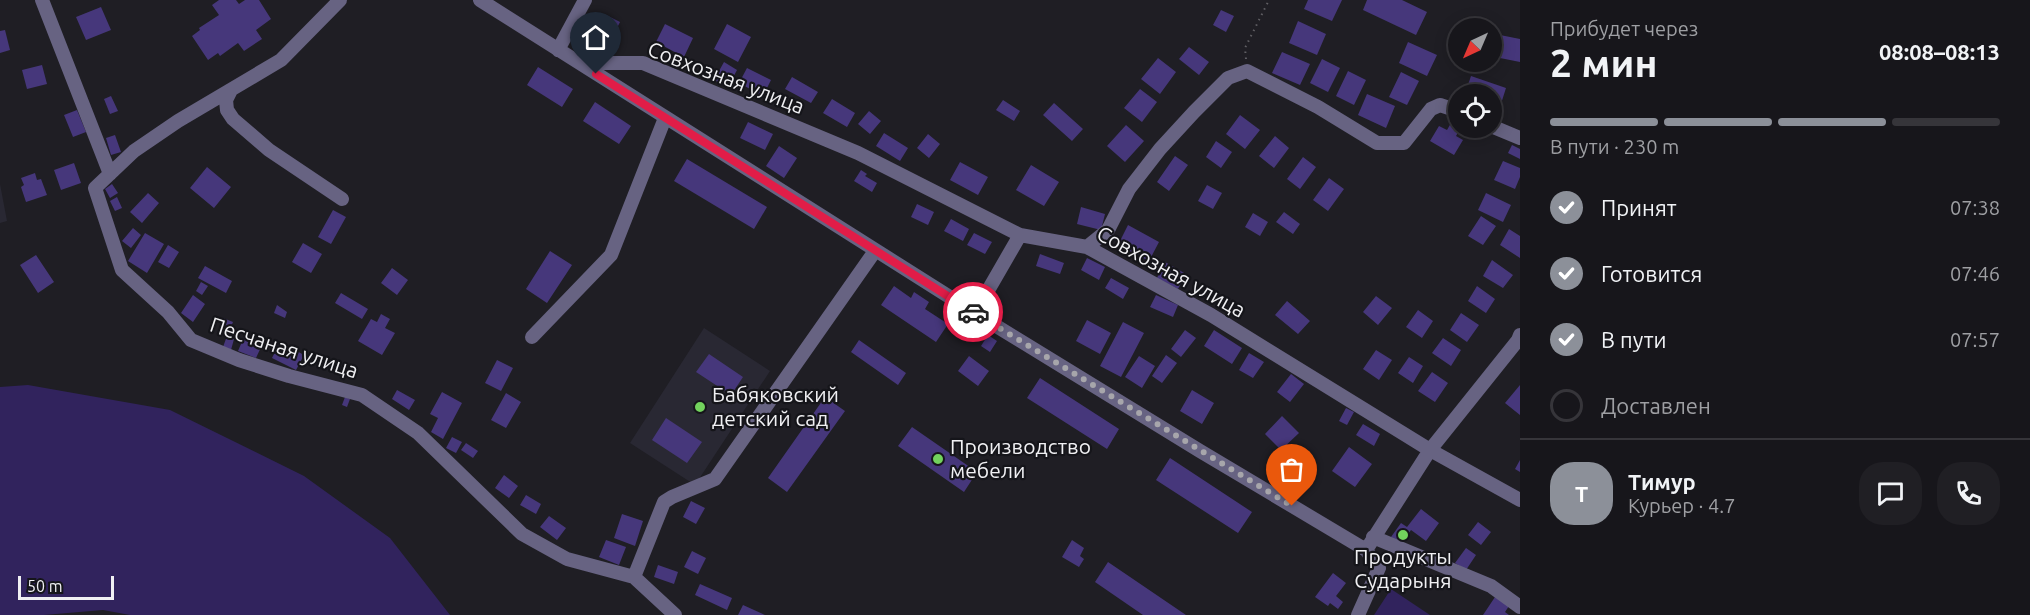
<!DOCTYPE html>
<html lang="ru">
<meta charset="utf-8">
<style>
:root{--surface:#17161b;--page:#201f24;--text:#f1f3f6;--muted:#9e9fa3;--line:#36353a;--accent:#8c9099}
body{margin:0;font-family:Ubuntu,sans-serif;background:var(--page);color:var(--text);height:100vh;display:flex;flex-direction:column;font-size:22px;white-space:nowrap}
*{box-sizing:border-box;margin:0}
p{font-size:20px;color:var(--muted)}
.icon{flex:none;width:33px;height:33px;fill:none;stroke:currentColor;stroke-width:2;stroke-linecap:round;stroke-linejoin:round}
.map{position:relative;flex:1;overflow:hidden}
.sheet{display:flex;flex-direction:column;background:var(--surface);width:510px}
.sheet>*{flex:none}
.needle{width:39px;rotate:224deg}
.buttons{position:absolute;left:1448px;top:18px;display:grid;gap:12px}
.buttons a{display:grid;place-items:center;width:54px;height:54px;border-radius:50%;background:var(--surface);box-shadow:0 3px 15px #0003,0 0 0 2px var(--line);font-size:30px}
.scale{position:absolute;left:18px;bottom:15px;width:96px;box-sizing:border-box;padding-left:6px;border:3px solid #f0f0f3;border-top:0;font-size:16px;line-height:21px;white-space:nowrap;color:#f0f0f3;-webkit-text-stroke:4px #15151a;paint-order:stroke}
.pin{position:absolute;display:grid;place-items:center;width:51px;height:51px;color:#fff;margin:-62px -26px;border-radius:50% 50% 50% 0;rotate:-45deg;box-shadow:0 0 6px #0007}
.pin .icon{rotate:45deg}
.courier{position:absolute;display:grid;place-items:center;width:60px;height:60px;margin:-30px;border:4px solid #e11d48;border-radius:50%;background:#fff;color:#222;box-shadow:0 2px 8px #0007}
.summary em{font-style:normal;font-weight:600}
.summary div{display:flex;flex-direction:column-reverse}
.summary{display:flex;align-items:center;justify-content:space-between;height:102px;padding:0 30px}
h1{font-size:39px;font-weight:600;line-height:45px}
.bar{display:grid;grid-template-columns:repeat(4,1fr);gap:9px 6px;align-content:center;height:72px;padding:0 30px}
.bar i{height:8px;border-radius:4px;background:var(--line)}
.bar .on{background:var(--accent)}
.bar p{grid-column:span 4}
.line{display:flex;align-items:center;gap:15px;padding:0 30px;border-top:2px solid var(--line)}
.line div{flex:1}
.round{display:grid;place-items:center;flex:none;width:63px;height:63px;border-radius:24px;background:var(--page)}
ol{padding:0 30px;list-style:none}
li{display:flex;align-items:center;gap:18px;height:66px}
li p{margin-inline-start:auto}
li .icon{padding:6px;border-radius:50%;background:var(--accent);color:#fff;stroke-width:4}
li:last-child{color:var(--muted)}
li i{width:33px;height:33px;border:3px solid var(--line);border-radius:50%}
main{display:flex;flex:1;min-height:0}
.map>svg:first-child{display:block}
.built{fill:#292833}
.green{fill:#31235d}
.building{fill:#46377b}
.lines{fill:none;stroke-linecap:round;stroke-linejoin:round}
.path{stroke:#605f64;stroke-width:2;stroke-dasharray:1.5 4.5;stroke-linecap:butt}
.minor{stroke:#676382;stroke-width:14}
.done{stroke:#a7a6ab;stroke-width:6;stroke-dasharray:0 10.8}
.route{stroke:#e11d48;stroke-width:8}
.poi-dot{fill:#72d25d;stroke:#15151a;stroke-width:2}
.labels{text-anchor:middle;stroke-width:4.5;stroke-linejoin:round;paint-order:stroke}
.street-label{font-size:21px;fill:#f0f0f3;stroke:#15151a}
.poi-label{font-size:21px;fill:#f0f0f3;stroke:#15151a;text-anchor:start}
</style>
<main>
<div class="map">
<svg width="1520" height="615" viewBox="0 0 1520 615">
<rect width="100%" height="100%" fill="#1f1e24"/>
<path class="built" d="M0 184 7 221 0 223Z
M704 328 770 371 695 485 630 443Z"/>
<path class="green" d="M28 385 170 410 304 476 390 538 450 615H130L103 610 44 615H0V387Z
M1391 589 1430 615H1374Z"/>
<path class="building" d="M219 0H236L239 4 245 0H259L271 19 256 30 262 39 244 51 238 43 220 56 218 53 208 60 192 36 200 30 199 28 219 15 212 5Z
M1308 0H1342L1332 21 1304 9Z
M1367 0H1402L1427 12 1416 35 1363 10Z
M101 7 111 30 86 40 76 17Z
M1221 10 1234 16 1226 32 1213 25Z
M604 14 620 22 614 34 598 26Z
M1298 21 1326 34 1317 55 1289 43Z
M665 24 693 38 684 57 656 42Z
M727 24 751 37 738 62 714 49Z
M5 30 10 50 0 53V31Z
M1500 35 1520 39V62L1495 57Z
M1408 42 1437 55 1427 76 1399 63Z
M1189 47 1209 62 1199 75 1179 59Z
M1282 52 1310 64 1300 85 1272 73Z
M1158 58 1176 72 1160 94 1141 79Z
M1322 59 1340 68 1328 92 1310 83Z
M724 62 737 70 728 87 714 80Z
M42 65 47 84 27 89 22 70Z
M538 67 573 89 562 107 527 85Z
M747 68 771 80 763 96 739 83Z
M1348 71 1366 80 1354 105 1336 96Z
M1401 72 1419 81 1407 105 1389 97Z
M1471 76 1506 88 1500 107 1491 104V94H1465Z
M792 77 818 92 811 103 785 89Z
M1140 89 1157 102 1142 122 1124 108Z
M1367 94 1395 106 1386 128 1358 115Z
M111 96 118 111 110 114 104 99Z
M832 99 855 113 847 127 823 113Z
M1003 100 1020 111 1014 121 996 110Z
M595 102 631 126 619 144 583 121Z
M1054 103 1083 129 1072 141 1043 115Z
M77 110 86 132 73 137 64 115Z
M869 111 881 121 870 134 858 124Z
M1240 115 1260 130 1245 149 1226 134Z
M748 122 773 134 765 150 740 138Z
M1451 123 1460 129 1456 136 1463 140 1454 155 1430 141 1439 126 1447 130Z
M1126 125 1144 141 1125 162 1107 146Z
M884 133 908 148 900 161 876 146Z
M928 134 940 144 929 158 917 148Z
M115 135 121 152 111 155 106 138Z
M1275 136 1289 148 1274 168 1259 156Z
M1216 141 1232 152 1221 168 1206 157Z
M1512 145 1520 149V159L1508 153Z
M779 146 797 158 784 178 766 166Z
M1175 156 1188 165 1169 191 1157 182Z
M1303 157 1316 167 1300 189 1287 179Z
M687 159 767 207 754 229 674 181Z
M1503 161 1520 168V177L1515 189 1494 180Z
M960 162 988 177 978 195 950 180Z
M74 163 81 183 61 190 54 170Z
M1031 165 1059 182 1044 206 1016 190Z
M207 167 231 187 214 208 190 188Z
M861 170 867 174 865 176 877 183 872 192 854 181Z
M35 173 37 180 41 179 47 195 26 202 21 187 24 185 21 178Z
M1329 178 1344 189 1328 211 1313 200Z
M112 184 118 193 110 198 105 189Z
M1207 185 1222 193 1213 209 1198 201Z
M148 193 159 203 142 223 130 212Z
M1486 193 1511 205 1503 222 1478 210Z
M117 197 122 208 115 211 110 201Z
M917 204 934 212 928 225 911 217Z
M1081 207 1105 214 1101 230 1077 224Z
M333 210 346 217 331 244 318 237Z
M1284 212 1300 224 1293 234 1276 222Z
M1253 213 1268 222 1260 236 1245 227Z
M1481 216 1496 226 1483 245 1468 236Z
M951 219 969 229 963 241 944 231Z
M1128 225 1159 242 1149 261 1118 245Z
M133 228 141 235 131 248 122 241Z
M1509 229 1520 236V258L1500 245Z
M145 233 164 244 147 273 128 261Z
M974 233 992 242 985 254 967 245Z
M303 243 322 254 311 273 292 262Z
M168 245 179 252 169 268 158 262Z
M550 251 572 265 547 303 526 289Z
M1040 254 1064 263 1060 274 1036 266Z
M36 255 54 282 38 293 20 265Z
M1087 258 1105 267 1099 280 1081 270Z
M1492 260 1513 275 1503 288 1483 276Z
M1165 262 1186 274 1178 289 1157 278Z
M205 266 232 281 226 293 198 278Z
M392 268 408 280 397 295 381 283Z
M1111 278 1129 288 1123 299 1105 288Z
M201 282 208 286 202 295 196 291Z
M894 286 911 298 914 292 929 302 925 309 948 324 936 342 881 305Z
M1477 286 1495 299 1486 313 1468 301Z
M341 293 368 309 362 319 335 303Z
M193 295 205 304 193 322 181 313Z
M1156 295 1178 305 1173 317 1150 307Z
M1376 296 1392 308 1378 325 1363 312Z
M1287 301 1310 321 1298 334 1275 315Z
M277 305 287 312 285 318 274 313Z
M1418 310 1433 321 1422 338 1406 327Z
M1461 313 1479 325 1467 342 1450 330Z
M381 314 390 319 385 328 395 333 382 355 358 341 371 319 377 322Z
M223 318 233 322 228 334 219 330Z
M1087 320 1111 333 1100 354 1076 341Z
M1123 322 1144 333 1121 377 1100 366Z
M1185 330 1196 338 1181 357 1171 349Z
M1214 330 1242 348 1232 364 1204 346Z
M988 335 997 341 990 352 981 346Z
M227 336 234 339 231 350 223 347Z
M244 337 262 345 256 358 238 351Z
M1443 338 1461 350 1451 366 1432 353Z
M859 340 906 373 898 385 851 352Z
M280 342 304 355 296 370 272 358Z
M1376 350 1392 360 1379 380 1363 369Z
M1249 353 1264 362 1253 378 1239 370Z
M709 354 743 377 731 395 696 372Z
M1166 355 1177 363 1162 383 1152 376Z
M969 356 989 371 978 386 958 371Z
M1139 356 1155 366 1142 388 1125 377Z
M1409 357 1423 366 1413 383 1398 373Z
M497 360 513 368 501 391 485 383Z
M1432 372 1448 383 1435 402 1418 391Z
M1291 374 1304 384 1290 402 1277 392Z
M1040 378 1119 429 1107 449 1027 398Z
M1520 385V415L1505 403Z
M397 390 415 400 409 410 392 399Z
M1192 390 1214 403 1202 424 1180 411Z
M442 392 462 403 443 439 431 432 438 418 430 414Z
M506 393 521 402 506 428 491 420Z
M345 397 350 399 347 407 342 405Z
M825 397 845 411 787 492 768 478Z
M1346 408 1354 412 1347 425 1339 421Z
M1282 416 1299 433 1281 450 1265 434Z
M666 418 702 442 687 463 652 440Z
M1363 424 1380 434 1374 446 1356 435Z
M912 427 977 472 964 492 898 446Z
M452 437 462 442 456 453 446 448Z
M466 443 478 451 473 458 461 450Z
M1349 447 1372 464 1355 487 1332 471Z
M1170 458 1252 512 1238 533 1156 480Z
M1520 460V472L1515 469Z
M504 475 518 486 509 498 495 488Z
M526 495 541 504 536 514 520 505Z
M691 501 705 508 696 524 683 517Z
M1421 509 1439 523 1426 541 1411 530 1401 544 1391 537 1401 523 1407 527Z
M622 514 643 521 635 546 614 538Z
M549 516 566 528 557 540 540 527Z
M1478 522 1491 532 1481 545 1468 535Z
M606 540 626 547 619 565 599 557Z
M1072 540 1084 548 1080 556 1084 559 1079 567 1062 557Z
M1466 548 1476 555 1466 570 1455 563Z
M692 551 706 558 698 574 684 567Z
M1108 562 1186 615H1143L1095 582Z
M658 565 678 572 674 584 654 577Z
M1333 573 1346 583 1336 596 1343 602 1338 609 1330 603 1328 606 1315 597Z
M700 584 732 598 727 610 695 595Z
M1495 597 1509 606 1505 612 1509 615H1483Z
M743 605 765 615H738Z"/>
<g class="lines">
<path class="path" d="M1246 59 1245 48 1269 0"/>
<path class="minor" d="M42 0 110 174
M340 0 281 60 178 121 134 151 95 188 122 270 168 312 191 340 239 360 289 376 362 395 418 433 522 534 567 559 634 577 675 615
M480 0 975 313 1200 451 1366 550 1379 568 1358 615
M558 50 585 0
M580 63H643L858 153 1020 235 1087 247 1211 315 1430 450 1520 500
M231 90 226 100 227 110 233 119 269 150 342 199
M1491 126 1520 138
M1087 247 1108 230 1129 189 1160 149 1194 112 1228 78 1247 71 1318 107 1377 143H1404L1431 109 1440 105 1458 111
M975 313 1020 235
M532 337 611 255 665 118
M1373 537 1491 586 1520 607
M1366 550 1430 450 1518 340 1520 335
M634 577 664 502 672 497 715 479 875 251"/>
</g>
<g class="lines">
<path class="done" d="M973 312 1292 506"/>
<path class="route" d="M596 74 973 312"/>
</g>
<g class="poi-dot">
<circle cx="700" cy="407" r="6"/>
<circle cx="938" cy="459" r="6"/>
<circle cx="1403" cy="535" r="6"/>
</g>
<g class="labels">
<g class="street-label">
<text transform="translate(726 78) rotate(21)" y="7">Совхозная улица</text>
<text transform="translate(1171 272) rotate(29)" y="7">Совхозная улица</text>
<text transform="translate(284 348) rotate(18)" y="7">Песчаная улица</text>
</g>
<g class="poi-label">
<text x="712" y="402">Бабяковский<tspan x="712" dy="24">детский сад</tspan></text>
<text x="950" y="454">Производство<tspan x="950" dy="24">мебели</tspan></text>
<text x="1403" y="564" text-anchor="middle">Продукты<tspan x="1403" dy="24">Сударыня</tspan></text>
</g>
</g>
</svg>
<div class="buttons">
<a><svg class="needle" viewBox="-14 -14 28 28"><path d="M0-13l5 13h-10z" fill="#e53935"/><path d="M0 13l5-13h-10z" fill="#9e9fa3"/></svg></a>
<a><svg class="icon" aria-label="locate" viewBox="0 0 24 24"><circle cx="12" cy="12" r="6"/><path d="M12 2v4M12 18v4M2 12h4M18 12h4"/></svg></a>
</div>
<div class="scale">50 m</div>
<div class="pin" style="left:1292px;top:506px;background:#ea580c"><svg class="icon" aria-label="bag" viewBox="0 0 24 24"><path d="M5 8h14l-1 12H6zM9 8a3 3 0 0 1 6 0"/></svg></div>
<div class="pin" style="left:596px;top:74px;background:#1f2937"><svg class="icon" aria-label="home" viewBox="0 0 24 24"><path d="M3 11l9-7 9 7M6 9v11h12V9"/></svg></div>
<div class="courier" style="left:973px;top:312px"><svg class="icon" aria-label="car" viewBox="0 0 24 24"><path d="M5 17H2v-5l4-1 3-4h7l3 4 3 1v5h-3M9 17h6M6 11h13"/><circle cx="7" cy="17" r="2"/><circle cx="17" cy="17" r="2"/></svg></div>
</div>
<section class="sheet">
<div class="summary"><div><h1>2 мин</h1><p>Прибудет через</p></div><em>08:08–08:13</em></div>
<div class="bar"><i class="on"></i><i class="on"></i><i class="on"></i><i></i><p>В пути · 230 m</p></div>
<ol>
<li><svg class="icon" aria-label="check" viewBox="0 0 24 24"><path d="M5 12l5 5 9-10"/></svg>Принят<p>07:38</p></li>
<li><svg class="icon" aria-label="check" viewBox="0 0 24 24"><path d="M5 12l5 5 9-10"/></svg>Готовится<p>07:46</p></li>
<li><svg class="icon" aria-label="check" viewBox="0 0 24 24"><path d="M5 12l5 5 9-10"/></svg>В пути<p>07:57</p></li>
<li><i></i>Доставлен</li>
</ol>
<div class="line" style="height:108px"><b class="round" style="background:var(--accent);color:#fff">Т</b><div><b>Тимур</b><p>Курьер · 4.7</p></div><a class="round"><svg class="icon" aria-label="chat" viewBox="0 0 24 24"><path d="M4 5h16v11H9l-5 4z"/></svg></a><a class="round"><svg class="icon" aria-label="phone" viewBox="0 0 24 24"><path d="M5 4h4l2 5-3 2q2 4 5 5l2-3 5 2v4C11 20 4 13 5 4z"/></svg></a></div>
</section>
</main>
